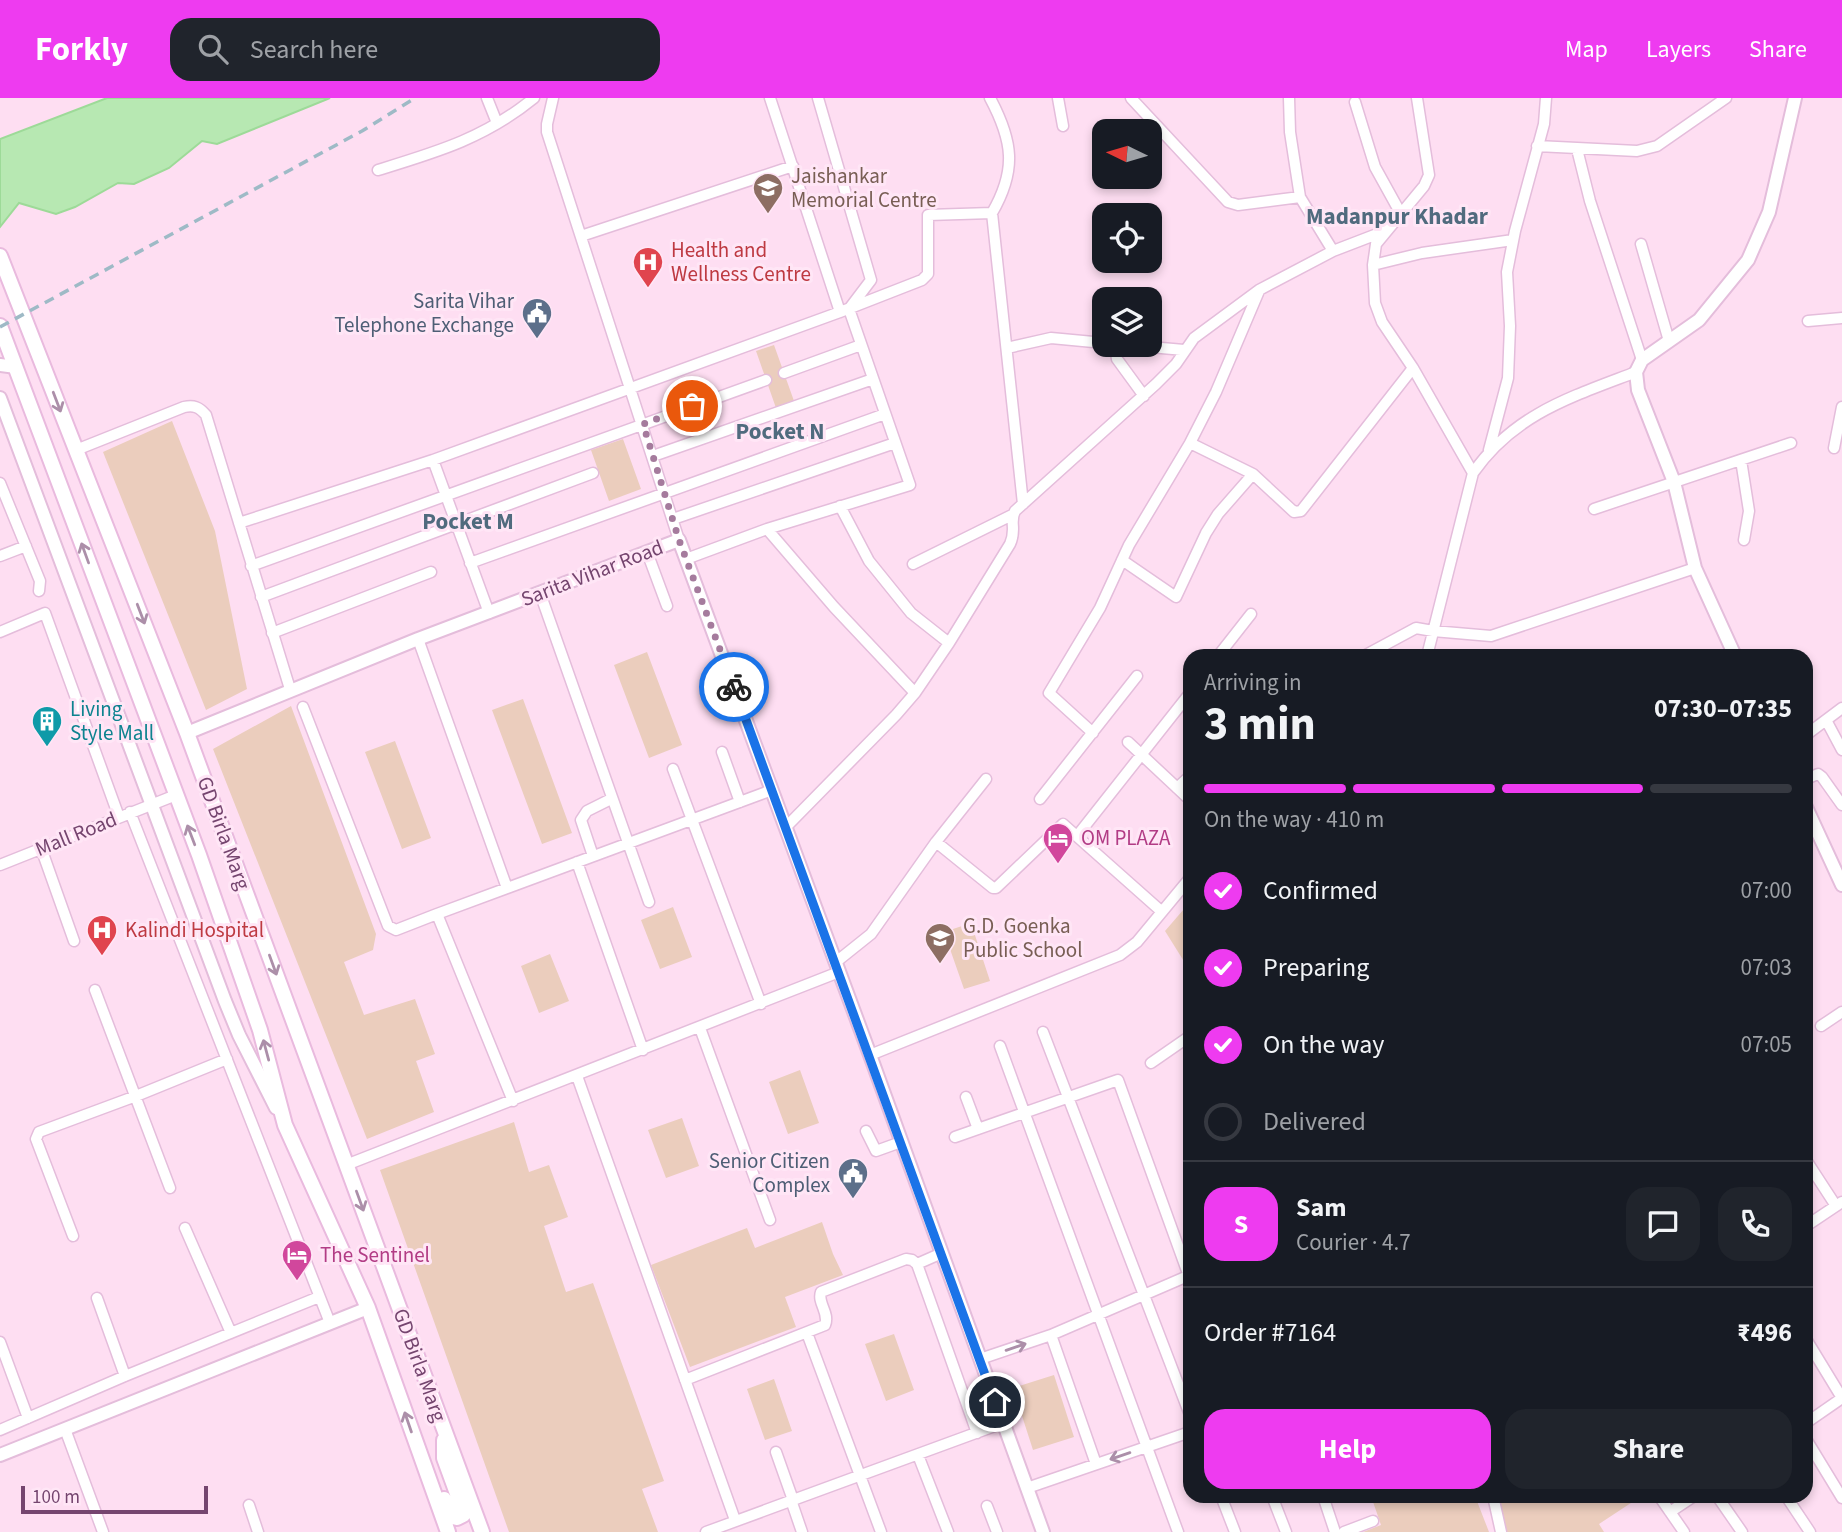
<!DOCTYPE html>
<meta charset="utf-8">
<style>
:root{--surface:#171b24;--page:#20242c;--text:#f1f3f6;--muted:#9ea1a6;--line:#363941;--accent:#ee3bf0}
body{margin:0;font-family:"Source Sans 3",sans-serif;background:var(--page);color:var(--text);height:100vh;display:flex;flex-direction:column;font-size:26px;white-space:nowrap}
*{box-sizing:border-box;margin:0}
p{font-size:23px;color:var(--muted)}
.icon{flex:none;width:38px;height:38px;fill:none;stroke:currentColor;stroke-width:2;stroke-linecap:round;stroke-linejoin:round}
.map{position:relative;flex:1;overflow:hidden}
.panel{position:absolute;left:1183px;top:551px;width:630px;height:854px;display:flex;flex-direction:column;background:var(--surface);border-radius:21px;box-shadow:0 4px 10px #0003}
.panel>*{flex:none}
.needle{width:46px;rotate:275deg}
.controls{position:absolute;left:1092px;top:21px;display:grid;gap:14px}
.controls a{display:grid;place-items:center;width:70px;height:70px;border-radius:14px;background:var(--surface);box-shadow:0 4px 10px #0003;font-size:35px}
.scale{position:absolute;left:21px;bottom:18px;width:187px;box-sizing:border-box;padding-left:7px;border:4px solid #75456f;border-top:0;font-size:19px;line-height:24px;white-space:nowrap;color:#75456f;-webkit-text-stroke:5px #ffe6f6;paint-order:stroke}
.pin{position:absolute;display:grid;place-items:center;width:60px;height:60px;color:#fff;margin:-30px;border:4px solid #fff;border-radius:50%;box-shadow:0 2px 7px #0007}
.courier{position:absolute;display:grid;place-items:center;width:70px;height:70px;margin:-35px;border:5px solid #1a73e8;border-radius:50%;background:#fff;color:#222;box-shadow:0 2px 9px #0007}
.summary em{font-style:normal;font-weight:700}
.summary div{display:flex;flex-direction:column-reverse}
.summary{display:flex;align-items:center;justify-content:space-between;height:119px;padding:0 21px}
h1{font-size:46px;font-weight:700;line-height:52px}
.bar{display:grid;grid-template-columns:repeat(4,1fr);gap:10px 7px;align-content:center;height:84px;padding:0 21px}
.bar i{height:9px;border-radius:5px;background:var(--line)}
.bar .current{background:var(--accent)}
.bar p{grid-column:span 4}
.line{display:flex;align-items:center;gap:18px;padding:0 21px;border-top:2px solid var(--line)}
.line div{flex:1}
.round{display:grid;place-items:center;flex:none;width:74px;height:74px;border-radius:21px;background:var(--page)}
ol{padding:0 21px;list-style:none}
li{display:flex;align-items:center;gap:21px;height:77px}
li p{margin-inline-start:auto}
li .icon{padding:7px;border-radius:50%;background:var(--accent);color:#fff;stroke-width:4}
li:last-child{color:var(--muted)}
li i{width:38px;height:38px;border:4px solid var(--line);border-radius:50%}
.button{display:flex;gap:14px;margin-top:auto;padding:14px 21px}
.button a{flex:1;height:80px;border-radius:21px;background:var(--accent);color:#fff;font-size:28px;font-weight:700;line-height:80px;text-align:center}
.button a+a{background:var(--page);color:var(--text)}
header{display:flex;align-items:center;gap:42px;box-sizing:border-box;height:98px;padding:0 35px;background:var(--accent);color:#fff}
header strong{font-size:33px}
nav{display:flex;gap:38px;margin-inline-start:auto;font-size:24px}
.search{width:490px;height:63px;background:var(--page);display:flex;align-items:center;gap:18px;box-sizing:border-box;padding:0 24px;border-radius:21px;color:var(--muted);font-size:26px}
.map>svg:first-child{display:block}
.green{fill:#ebcdbd}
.water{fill:#b7e8b2;stroke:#9dda98;stroke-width:2}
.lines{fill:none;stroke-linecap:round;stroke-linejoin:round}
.minor-casing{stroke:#e4bddb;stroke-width:13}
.tertiary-casing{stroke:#e4bddb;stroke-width:16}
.secondary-casing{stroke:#e9bade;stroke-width:18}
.minor{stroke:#fff;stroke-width:10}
.tertiary{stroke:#fff;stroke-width:12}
.secondary{stroke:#fff;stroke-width:14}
.rail{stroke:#9ebac6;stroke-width:3.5;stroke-dasharray:10 7;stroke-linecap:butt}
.oneway{stroke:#ac8fa9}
.done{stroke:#a57b9d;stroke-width:7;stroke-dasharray:0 12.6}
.route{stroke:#1a73e8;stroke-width:9}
.labels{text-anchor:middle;stroke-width:6;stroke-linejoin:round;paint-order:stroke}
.education-label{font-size:21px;fill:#785e54;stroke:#ffe6f6;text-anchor:start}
.health-label{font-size:21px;fill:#be3a42;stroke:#ffe6f6;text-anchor:start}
.service-label{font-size:21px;fill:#4e5e75;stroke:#ffe6f6;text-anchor:end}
.street-label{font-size:21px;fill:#75456f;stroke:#ffe6f6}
.culture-label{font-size:21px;fill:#0d838f;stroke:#ffe6f6;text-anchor:start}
.hotel-label{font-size:21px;fill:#b23c85;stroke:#ffe6f6;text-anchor:start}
.neighbourhood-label{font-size:23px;font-weight:bold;fill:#506b7e;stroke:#ffe6f6}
</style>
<header>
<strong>Forkly</strong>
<div class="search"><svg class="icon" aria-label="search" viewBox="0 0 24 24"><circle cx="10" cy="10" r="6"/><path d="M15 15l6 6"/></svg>Search here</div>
<nav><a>Map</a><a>Layers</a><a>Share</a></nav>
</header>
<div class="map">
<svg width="1842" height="1434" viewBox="0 0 1842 1434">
<rect width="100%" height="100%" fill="#fedef2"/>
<path class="green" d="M774 247 794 303 776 310 756 253Z
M172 323 215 433 247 591 206 612 103 354Z
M623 341 641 391 609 403 591 352Z
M647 554 682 647 649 660 614 567Z
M523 601 572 735 542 746 492 612Z
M291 608 376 836 373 852 344 864 364 917 415 901 435 956 416 963 434 1014 367 1041 213 651Z
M395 643 431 740 402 751 365 654Z
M1190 804V873L1165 833Z
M673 809 692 859 660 871 641 822Z
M971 825 990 883 964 891 944 834Z
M550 856 569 903 539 915 521 868Z
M800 972 819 1025 788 1036 769 984Z
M682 1020 699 1068 666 1080 648 1032Z
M514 1024 529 1074 549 1067 568 1119 544 1128 566 1194 593 1185 664 1383 642 1391 658 1434H509L380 1072Z
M822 1124 833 1156 843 1177 785 1199 796 1229 690 1269 651 1167 747 1130 755 1150Z
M894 1236 914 1292 886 1303 865 1246Z
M1054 1277 1074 1339 1033 1352 1013 1290Z
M774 1281 792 1333 765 1342 747 1291Z
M1371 1398H1475L1489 1434H1363L1381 1427Z
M1488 1398H1635L1637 1401 1599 1426 1604 1434H1503Z"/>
<path class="water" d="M107 0H330L217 46 202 43 169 70 134 86 118 85 75 109 56 116 19 105 0 129V41Z"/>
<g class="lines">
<g class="minor-casing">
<path id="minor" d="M487 0 497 25
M553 0 547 26V34L679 442
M770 0 840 214
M1058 0 1063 28
M1131 0 1228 104 1238 107 1300 99
M1289 0 1290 34 1300 99 1333 153
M1417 0 1429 77 1424 88 1376 146 1373 167 1375 205 1382 224 1413 270 1473 375
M1355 4 1375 69 1401 116
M1537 48 1637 53 1657 48 1726 0
M1577 51 1590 103 1642 262
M378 72C437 54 485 40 534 0
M992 115 1023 406
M581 138 793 68
M1641 146 1669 243
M1373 167 1422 155 1513 142
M1808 223 1842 220
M1115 247 1117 261 1144 298
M1128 247 1184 252
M1007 250 1051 240 1104 245
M784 275 861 247
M1834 350 1842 309
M76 352 184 309C194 307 199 309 206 317L290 591
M1489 352 1508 280 1510 228 1507 174 1515 133 1544 26 1546 0
M653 358 873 281
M433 362 489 515
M1741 362 1749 413 1744 442
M1253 376 1294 414 1301 413 1413 270
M0 385 40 483 39 493
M840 408 869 463 911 515 949 545
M1594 411 1791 345
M673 421 895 345
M239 425 433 362 840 214 922 182 928 176V117L992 115C1017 72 1013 43 990 0
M767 431 834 509 915 595
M647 454 667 508
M0 458 26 448
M686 461 767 431 910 387 849 211 871 182 818 0
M1122 462 1176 499 1206 435 1218 416 1253 376 1190 345
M470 465 885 316
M913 466 1012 417
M251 468 766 282
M540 495 649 804
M261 499 593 375
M0 534 45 515 119 719
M272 535 431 474
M418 541 507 790
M1218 558 1251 516
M1364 558 1416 530 1433 533 1491 538 1695 470
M1427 558 1473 375C1514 316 1571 299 1636 274
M303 609 388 828 396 832 437 816 513 1003
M1826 622 1842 652
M1093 635 1049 595 1100 510 1129 447 1190 345 1216 294 1259 193
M1806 637 1842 610
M1128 644 1190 702
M722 654 740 704
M673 671 761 906
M1806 681 1818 676 1822 679 1842 707
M1177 690 1190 678
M1040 701 1137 578
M130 714 330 1225
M786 729 896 617 915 595 949 545 1010 446C1017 431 1009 424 1015 413L1156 286 1176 266 1194 240 1259 192 1333 153 1385 133
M1077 738 1190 595
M936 744 993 790H996L1063 726 1161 813
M41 750 74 843
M593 758 581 722 587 713 611 701
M577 764 643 952
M0 767 176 697
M437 816 772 692
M836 864 871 836 936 744 986 681
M95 892 170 1090
M1821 928 1842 914
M700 930 770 1122
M1043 934 1190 1317
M1000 948 1178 1434
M870 957 1120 857 1137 844 1190 780
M1151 965 1190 938
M577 978 735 1422
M966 999 978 1031
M866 1033 876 1053 901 1044
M955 1039 1118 982 1190 1181
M1806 1062 1836 1108
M346 1067 839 874
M1806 1128 1842 1104
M185 1130 231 1235
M73 1138 36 1041 39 1034 136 998 227 961
M917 1166 942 1155
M97 1200 125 1278
M807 1235 881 1434
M1051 1237 1096 1366
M1806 1241 1842 1300
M0 1244 28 1320
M980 1261 1051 1237 1190 1177
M685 1282 825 1227C830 1215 817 1205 821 1194L906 1161 912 1162 917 1166 977 1335
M1806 1325 1842 1300
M65 1331 103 1434
M0 1332 125 1278 319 1199
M1806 1341 1842 1400
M776 1354 793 1402
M918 1357 948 1434
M1027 1390 1190 1334
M1221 1398 1235 1434
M1272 1398 1286 1434
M1323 1398 1335 1434
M1493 1398 1501 1434
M1659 1398 1684 1434
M1717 1398 1742 1434
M1786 1398 1810 1434
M791 1402 802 1434
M249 1407 258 1434
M987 1408 997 1434
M1670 1414 1694 1398
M706 1434 1003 1325
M1344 1434 1373 1423"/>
</g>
<g class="tertiary-casing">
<path id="tertiary" d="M0 267 16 269
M0 300 225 903 239 937 276 1010
M1735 558 1695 470 1674 384 1638 292 1636 274 1642 262 1699 222 1748 162 1769 114 1795 0
M187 635 418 541 679 442 870 957 1043 1434
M1806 709 1842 787
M0 1357 368 1210"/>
</g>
<g class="secondary-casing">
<path id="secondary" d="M0 158 187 635 482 1434
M0 228 199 757 260 932 285 1027 368 1210 448 1434
M444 1342V1360L463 1412V1417L457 1420 453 1419 444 1401"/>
</g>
<use href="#minor" class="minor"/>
<use href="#tertiary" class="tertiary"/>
<use href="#secondary" class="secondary"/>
<path class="rail" d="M0 229 362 33 415 0"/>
</g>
<defs><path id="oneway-shaft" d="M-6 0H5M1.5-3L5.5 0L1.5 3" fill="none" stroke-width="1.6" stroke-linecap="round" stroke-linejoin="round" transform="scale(1.75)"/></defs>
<g class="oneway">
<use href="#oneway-shaft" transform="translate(57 304) rotate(69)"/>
<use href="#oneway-shaft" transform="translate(85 455) rotate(-110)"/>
<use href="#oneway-shaft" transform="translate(141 516) rotate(69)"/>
<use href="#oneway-shaft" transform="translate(191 737) rotate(-111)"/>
<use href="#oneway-shaft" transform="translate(273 867) rotate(70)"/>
<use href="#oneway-shaft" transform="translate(266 952) rotate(-105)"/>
<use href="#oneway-shaft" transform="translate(360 1103) rotate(70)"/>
<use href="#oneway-shaft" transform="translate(1016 1249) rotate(-19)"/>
<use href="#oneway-shaft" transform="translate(408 1324) rotate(-109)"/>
<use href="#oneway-shaft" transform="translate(1120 1358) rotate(161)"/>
</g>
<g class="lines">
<path class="done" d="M692 308 643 326 679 442 734 589"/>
<path class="route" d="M734 589 995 1304"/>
</g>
<defs>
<g id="school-pin" transform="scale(1.575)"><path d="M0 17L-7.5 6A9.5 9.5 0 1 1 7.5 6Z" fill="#8d6e63" stroke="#ffe6f6"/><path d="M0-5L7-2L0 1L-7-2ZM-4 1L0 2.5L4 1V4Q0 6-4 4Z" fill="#fff"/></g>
<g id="hospital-pin" transform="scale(1.575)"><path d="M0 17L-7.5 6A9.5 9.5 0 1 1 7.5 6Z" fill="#e0444e" stroke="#ffe6f6"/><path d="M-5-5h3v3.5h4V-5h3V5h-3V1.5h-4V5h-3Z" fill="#fff"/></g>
<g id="civic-pin" transform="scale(1.575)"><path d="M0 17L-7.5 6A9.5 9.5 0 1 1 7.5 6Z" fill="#5c6f8a" stroke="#ffe6f6"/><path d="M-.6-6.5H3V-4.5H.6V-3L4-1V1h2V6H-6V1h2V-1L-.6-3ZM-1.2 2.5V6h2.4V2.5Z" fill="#fff"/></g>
<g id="building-pin" transform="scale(1.575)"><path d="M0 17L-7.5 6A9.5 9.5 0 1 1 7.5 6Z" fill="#0f9aa8" stroke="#ffe6f6"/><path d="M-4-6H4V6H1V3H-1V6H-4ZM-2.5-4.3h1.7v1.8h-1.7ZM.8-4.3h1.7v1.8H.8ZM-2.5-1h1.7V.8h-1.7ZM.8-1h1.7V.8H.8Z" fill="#fff"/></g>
<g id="hotel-pin" transform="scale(1.575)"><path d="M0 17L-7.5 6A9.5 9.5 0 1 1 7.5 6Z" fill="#d1479c" stroke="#ffe6f6"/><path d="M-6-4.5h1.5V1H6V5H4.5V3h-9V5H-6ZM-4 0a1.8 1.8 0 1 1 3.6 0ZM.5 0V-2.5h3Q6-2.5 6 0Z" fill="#fff"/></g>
</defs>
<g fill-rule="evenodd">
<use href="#school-pin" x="768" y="90"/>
<use href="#hospital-pin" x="648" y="164"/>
<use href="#civic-pin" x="537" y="215"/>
<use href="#building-pin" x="47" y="623"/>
<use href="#hotel-pin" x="1058" y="740"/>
<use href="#hospital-pin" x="102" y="832"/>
<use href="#school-pin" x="940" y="840"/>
<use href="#civic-pin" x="853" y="1075"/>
<use href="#hotel-pin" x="297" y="1157"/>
</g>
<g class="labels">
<g class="education-label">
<text x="791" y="85">Jaishankar<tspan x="791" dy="24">Memorial Centre</tspan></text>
<text x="963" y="835">G.D. Goenka<tspan x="963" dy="24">Public School</tspan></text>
</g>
<g class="health-label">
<text x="671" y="159">Health and<tspan x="671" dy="24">Wellness Centre</tspan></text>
<text x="125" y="839">Kalindi Hospital</text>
</g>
<g class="service-label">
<text x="514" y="210">Sarita Vihar<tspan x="514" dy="24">Telephone Exchange</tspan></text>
<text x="830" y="1070">Senior Citizen<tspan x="830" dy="24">Complex</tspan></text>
</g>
<g class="street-label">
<text transform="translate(592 475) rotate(-21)" y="7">Sarita Vihar Road</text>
<text transform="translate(224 735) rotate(70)" y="7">GD Birla Marg</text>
<text transform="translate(76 736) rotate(-22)" y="7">Mall Road</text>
<text transform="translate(420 1267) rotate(70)" y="7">GD Birla Marg</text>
</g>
<g class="culture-label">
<text x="70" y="618">Living<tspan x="70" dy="24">Style Mall</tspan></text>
</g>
<g class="hotel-label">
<text x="1081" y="747">OM PLAZA</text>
<text x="320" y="1164">The Sentinel</text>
</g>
<g class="neighbourhood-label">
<text x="1397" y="126">Madanpur Khadar</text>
<text x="780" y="341">Pocket N</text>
<text x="468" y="431">Pocket M</text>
</g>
</g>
</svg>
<div class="controls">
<a><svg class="needle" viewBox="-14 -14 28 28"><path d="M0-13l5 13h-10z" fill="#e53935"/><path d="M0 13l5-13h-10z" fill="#9ea1a6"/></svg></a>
<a><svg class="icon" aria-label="locate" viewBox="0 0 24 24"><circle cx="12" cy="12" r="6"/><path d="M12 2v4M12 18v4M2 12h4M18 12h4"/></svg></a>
<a><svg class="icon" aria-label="layers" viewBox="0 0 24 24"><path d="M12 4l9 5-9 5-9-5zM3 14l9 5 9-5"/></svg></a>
</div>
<div class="scale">100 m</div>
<div class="pin" style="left:692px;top:308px;background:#ea580c"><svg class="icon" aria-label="bag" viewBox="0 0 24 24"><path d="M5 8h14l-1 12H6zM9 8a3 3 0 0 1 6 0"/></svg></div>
<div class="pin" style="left:995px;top:1304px;background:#1f2937"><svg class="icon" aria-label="home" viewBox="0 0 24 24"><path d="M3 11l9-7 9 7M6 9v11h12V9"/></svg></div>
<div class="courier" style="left:734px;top:589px"><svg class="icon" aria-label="bike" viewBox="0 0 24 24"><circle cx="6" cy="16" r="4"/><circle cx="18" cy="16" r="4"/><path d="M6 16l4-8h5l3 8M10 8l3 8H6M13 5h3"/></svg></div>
<section class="panel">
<div class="summary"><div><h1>3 min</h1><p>Arriving in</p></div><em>07:30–07:35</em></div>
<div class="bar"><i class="current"></i><i class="current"></i><i class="current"></i><i></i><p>On the way · 410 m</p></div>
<ol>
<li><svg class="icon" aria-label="check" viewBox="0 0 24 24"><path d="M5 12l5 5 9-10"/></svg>Confirmed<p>07:00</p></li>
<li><svg class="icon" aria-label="check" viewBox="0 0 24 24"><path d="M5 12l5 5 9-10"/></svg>Preparing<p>07:03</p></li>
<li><svg class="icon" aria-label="check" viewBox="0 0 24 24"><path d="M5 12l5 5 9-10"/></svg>On the way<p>07:05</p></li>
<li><i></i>Delivered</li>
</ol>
<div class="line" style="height:126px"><b class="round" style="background:var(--accent);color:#fff">S</b><div><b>Sam</b><p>Courier · 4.7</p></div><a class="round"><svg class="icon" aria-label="chat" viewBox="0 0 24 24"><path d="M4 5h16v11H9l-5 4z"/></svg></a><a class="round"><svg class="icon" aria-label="phone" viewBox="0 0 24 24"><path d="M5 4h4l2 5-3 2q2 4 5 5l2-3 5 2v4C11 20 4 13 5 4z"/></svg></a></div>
<div class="line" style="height:91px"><div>Order #7164</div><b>₹496</b></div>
<div class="button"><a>Help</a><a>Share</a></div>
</section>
</div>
